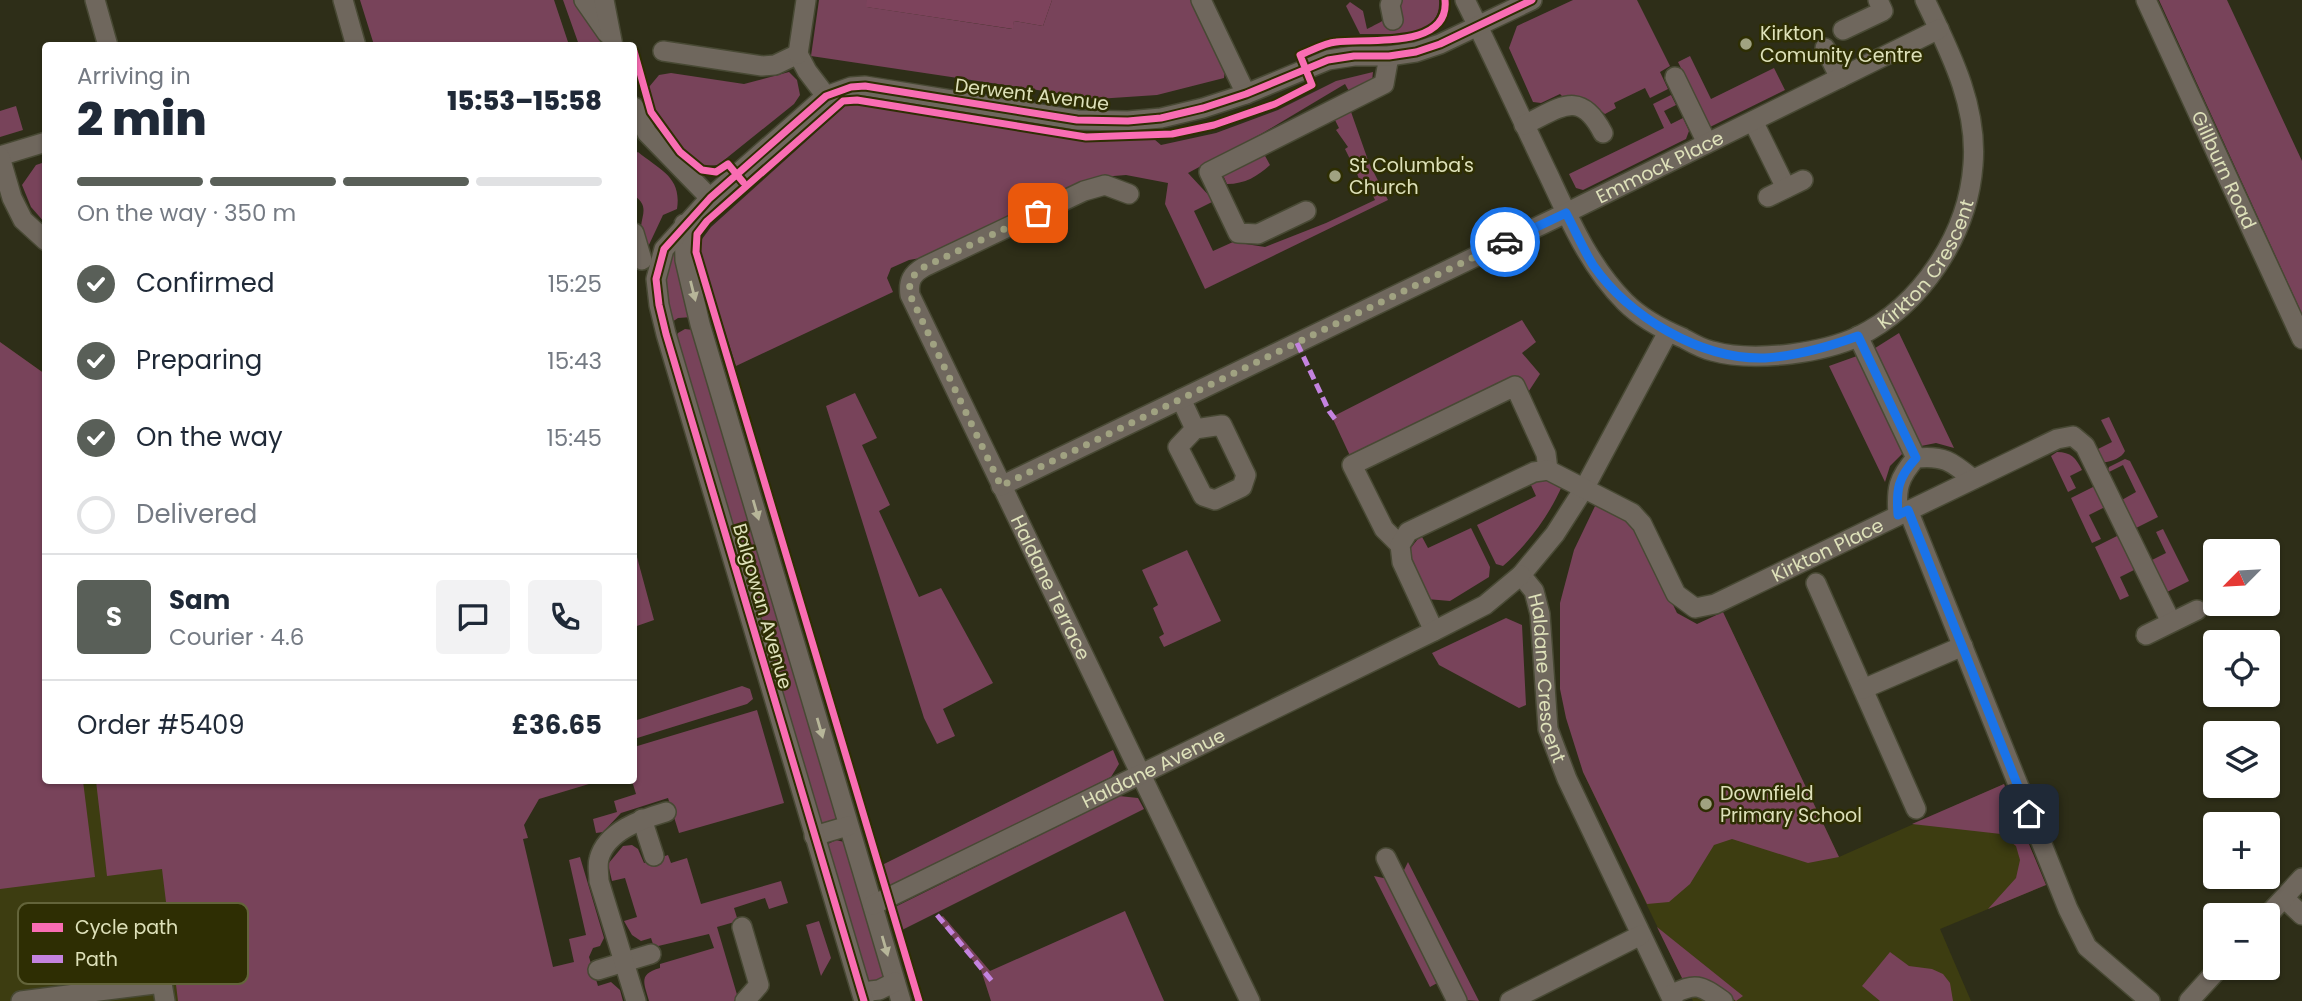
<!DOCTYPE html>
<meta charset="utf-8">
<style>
:root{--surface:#fff;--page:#f2f2f3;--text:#1f2937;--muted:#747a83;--line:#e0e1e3;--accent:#595f58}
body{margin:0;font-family:Poppins,sans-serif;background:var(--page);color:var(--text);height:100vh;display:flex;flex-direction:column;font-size:26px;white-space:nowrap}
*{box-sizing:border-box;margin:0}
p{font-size:23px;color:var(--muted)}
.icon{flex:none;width:38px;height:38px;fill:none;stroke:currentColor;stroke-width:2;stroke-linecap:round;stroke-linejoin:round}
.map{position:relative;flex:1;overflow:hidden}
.side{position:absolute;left:42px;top:42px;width:595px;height:742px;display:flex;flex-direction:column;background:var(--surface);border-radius:7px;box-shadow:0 2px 5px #0004}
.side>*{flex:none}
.needle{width:46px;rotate:246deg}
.controls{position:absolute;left:2203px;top:539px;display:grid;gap:14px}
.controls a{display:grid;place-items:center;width:77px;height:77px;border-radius:7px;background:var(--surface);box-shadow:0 2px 5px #0004;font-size:35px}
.pin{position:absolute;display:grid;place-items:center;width:60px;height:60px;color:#fff;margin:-30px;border-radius:14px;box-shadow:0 4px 10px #0006}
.courier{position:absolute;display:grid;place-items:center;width:70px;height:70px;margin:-35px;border:5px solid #1a73e8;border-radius:50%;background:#fff;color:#222;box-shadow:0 2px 9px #0007}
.overview em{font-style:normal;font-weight:800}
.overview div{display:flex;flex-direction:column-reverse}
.overview{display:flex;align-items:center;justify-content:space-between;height:119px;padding:0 35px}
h1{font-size:46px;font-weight:800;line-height:52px}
.bar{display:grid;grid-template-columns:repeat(4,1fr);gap:10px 7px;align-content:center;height:84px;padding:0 35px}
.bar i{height:9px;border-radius:5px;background:var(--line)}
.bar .active{background:var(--accent)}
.bar p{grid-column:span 4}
.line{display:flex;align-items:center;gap:18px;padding:0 35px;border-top:2px solid var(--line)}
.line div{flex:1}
.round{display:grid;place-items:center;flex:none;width:74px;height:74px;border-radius:7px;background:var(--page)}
ol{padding:0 35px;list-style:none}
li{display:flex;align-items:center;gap:21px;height:77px}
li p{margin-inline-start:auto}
li .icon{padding:7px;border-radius:50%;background:var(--accent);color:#fff;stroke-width:4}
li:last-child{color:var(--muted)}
li i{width:38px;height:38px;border:4px solid var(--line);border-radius:50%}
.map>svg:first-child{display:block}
.built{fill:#3d3d11}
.green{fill:#78435a}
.forest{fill:#7d435c}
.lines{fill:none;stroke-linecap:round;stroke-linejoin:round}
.minor-casing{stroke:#484934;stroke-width:22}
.minor{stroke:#6f675d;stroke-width:19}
.quiet{stroke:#c483df;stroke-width:5;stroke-dasharray:10 5;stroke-linecap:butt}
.cycleway-casing{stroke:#2e2e03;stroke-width:11}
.cycleway{stroke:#f96db3;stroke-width:7}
.oneway{fill:#b7b699}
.done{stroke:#a0a281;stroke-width:7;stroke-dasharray:0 12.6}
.route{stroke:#1a73e8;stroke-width:9}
.poi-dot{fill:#a0a281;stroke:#2e2e03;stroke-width:2.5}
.labels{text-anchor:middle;stroke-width:5;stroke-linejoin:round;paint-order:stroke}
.poi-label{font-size:19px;fill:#dee1ba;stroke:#2e2e03;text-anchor:start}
.street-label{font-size:19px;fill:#dee1ba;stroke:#2e2e03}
.key{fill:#2e2e03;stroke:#63643a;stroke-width:2}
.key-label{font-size:19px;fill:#dee1ba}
</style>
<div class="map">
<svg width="2302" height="1001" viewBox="0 0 2302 1001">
<rect width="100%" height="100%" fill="#2e2e18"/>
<path class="built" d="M0 342 45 374 46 780 274 781 300 1001H0Z
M1730 627 1839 857 2004 784 2046 885 1940 929 1971 1001H1693L1583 772Z"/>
<path class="green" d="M360 0H554L569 45H374Z
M563 0H573L586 15 602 45H579Z
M819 0H867V7L1012 29 1014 21 1043 26 1052 0H1193L1225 68 1224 78 1157 95 1097 99 811 56Z
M1400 0H1439C1442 41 1387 33 1360 34L1346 6 1350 2 1363 11 1367 29C1381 22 1395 16 1400 0Z
M1573 0H1637L1670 66 1660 72 1668 89 1650 98 1645 88 1614 103 1616 108 1605 114C1591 103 1581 95 1563 97L1560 94 1541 103 1533 102 1509 48 1517 26Z
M2159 0H2227L2302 161V314Z
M1690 56 1711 99 1774 68 1785 90 1710 127 1678 62Z
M789 72 797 80 800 95 794 104 718 165 703 166 682 149 655 110 649 87 659 75 671 73 744 84Z
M1373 72 1372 81 1350 93 1345 84 1261 134 1188 173 1214 201 1194 211 1213 251 1233 242 1265 247 1326 223 1375 200 1367 183 1360 182 1352 159H1350L1345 149 1348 147 1336 130 1339 128 1334 118 1350 109 1369 163 1388 200 1205 289 1165 204 1168 183 1126 175 1101 177 926 257 909 260 891 268 887 278 893 292 736 366 700 252 702 239 711 227 845 106 858 105 1087 142 1154 139 1161 145 1216 133 1278 110 1336 81Z
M1671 95 1676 105 1664 111 1671 124 1683 118 1689 131 1686 139 1583 190 1576 188 1569 174 1664 128 1653 104Z
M16 106 23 130 0 137V111Z
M638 152C660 170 682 177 677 209L663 215 647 249C645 242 640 233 641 226 643 212 648 206 634 195V154Z
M1264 154 1270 165C1258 176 1245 184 1227 184L1223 175Z
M45 162H46L45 223 31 207 22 185 36 165Z
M673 245 678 247 692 317 678 318 669 324 664 270Z
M1522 320 1536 342 1522 353 1540 374 1525 397 1516 378 1351 458 1332 417Z
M685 329 693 330 840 813 835 822 824 825 816 820 674 340 678 333Z
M1899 333 1954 448 1936 443 1921 446 1872 350Z
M0 342 45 374 46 780 83 781 95 877 0 889Z
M1857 356 1900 443 1903 453 1890 466 1885 482 1829 366Z
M855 393 877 438 862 445 890 505 879 511 919 597 941 588 993 683 943 709 955 736 937 744 924 718 826 406Z
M2109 417 2125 451C2122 458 2109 463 2102 462L2096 450 2112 442 2101 420Z
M2057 452C2071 452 2076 458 2082 470L2070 476 2076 488 2068 492 2051 456Z
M2125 459 2130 461 2158 517 2134 529 2120 501 2136 492 2123 465 2107 473 2109 467Z
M1542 479 1553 480 1562 486C1549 516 1527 545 1503 566L1496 564 1477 525 1536 496 1530 483Z
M2095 486 2105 507 2089 515 2101 539 2092 543 2071 498Z
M1596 504 1634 525 1677 613 1697 624 1723 612 1839 857 1808 863 1732 839 1714 845 1690 884 1669 902 1647 904 1583 772 1566 718 1560 689V603L1574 550Z
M1471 528 1490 567 1489 577 1450 601 1427 599 1410 563V549L1421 535 1428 548Z
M2163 529 2189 581 2165 593 2150 561 2166 553 2156 532Z
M2119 535 2136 569 2120 577 2129 596 2120 600 2095 547Z
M634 546 654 620 634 627Z
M1187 550 1221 621 1164 647 1159 637 1164 634 1153 608 1158 605 1142 570Z
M1506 618 1522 625 1526 705 1519 708 1439 665 1432 653Z
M742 686 750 689 753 699 747 704 634 739V721Z
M757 710 784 803 679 833 668 798 621 813 603 832 596 833 593 819 617 812 614 801 636 794 632 781 634 780V747Z
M1113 750 1119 764 1111 777 888 887 882 865Z
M96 781H599L539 799 524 825 528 838 523 839 553 967 574 962 569 939 586 935 569 860 580 857 604 938 600 946 593 948 589 957 598 986 611 982 620 990 623 1001H178L162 869 107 876Z
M2004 784 2046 885 1988 909 2016 878 2020 860 2016 846 2001 834 1912 824Z
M1119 796 1138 798 1144 809 902 930 895 907Z
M836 840 844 842 885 979 877 985 867 982 826 854 828 844Z
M632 845 638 849 644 863 668 855 671 863 687 858 701 904 781 881 788 903 769 909 765 898 734 908 738 921 717 927 738 998 736 1001H649C644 983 638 974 660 968V964L714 948 709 934 654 947 651 938 641 941 632 935 624 921 637 917 625 878 612 881 608 864 623 846Z
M1408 862 1479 1001 1465 1000 1402 874Z
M1374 876 1388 879 1439 982 1430 987Z
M1125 911 1164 1001H991L981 970 937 919 943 916 990 971Z
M819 921 831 958 821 976 806 925Z
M1657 927 1743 996 1736 1001C1720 988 1704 971 1683 980Z
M1890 952 1909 966 1932 969 1943 974 1950 983 1953 1001H1880L1862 986Z"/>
<path class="forest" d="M867 0H1052L1043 26 1014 21 1013 29 866 7Z"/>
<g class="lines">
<g class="minor-casing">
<g id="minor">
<path d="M95 0 108 46"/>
<path d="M343 0 356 46"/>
<path d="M584 0 607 33"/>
<path d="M604 0 613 46"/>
<path d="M1201 0 1246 94"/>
<path d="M1392 0 1390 5 1393 20"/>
<path id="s1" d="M1465 0C1494 58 1521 118 1549 176 1570 221 1590 267 1625 302 1640 317 1664 330 1683 338 1692 343 1702 349 1712 351 1737 358 1765 357 1791 354 1814 351 1835 347 1857 337 1921 306 1968 235 1973 165 1978 106 1950 52 1925 0"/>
<path id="s2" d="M2146 0 2302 339"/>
<path d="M1843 30 1883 11 1878 0"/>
<path d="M1825 48 1840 78"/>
<path d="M663 51 762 66 775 65 798 54 807 71 826 96"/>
<path d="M798 54 806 0"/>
<path d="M1675 77 1707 143"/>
<path d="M634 107 647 133 710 198"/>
<path d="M1753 121 1786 188"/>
<path d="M1524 125C1560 108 1580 88 1603 133"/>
<path d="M0 156 46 142"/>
<path d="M0 157 12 198 23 220 46 241"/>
<path id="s3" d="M1129 194 1105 185 1084 191 924 267C912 274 908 281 910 295L1250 1001"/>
<path d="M1768 197 1803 180"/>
<path d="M1306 211 1258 234 1238 233 1209 172 1384 84 1389 56"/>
<path d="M684 224 685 260 700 324 901 1001"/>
<path d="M634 233 642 260"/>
<path id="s4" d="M1668 332 1585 487 1555 534 1521 575 1534 591 1540 614 1548 729 1567 779 1673 1001"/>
<path d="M1858 336 1916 458"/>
<path d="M1181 399 1195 429 1222 425 1246 475 1242 487 1215 500 1203 496 1178 447 1195 429"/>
<path id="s5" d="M1001 486 1566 213 1939 29"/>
<path d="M1908 510 2068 909 2087 947 2150 1001"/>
<path d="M1898 515C1896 489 1898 478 1916 458 1944 455 1952 462 1973 479"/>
<path d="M1400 545 1384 529 1352 465 1515 386 1546 454 1548 470"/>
<path d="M1816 583 1916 809"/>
<path id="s6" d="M1434 631 1402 562 1400 545 1408 532 1534 472 1548 470 1632 513 1642 524 1676 594 1695 608 1715 604 2057 439 2073 436 2085 446 2171 622"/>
<path d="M2146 635 2197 610"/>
<path d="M1863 689 1963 646"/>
<path d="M642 819 654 856"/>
<path d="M814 836 848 826"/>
<path d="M1386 858 1457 1001"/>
<path d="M2284 898 2302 915"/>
<path id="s7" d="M873 905 1434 631 1485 605 1521 575"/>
<path d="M2268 915 2302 878"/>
<path d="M742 927 759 985 745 1001"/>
<path d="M598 970 651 954"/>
<path d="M862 992 879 990 895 982"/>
<path d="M1671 995C1696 982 1700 985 1723 1001"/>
<path d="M21 1001 162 983 165 1001"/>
<path d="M636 1001 599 881C599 874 597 866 599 859 606 831 642 819 666 812"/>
<path d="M864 1001 666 334 659 305 656 279 664 249 710 198 826 96 851 87 865 86 1077 120 1128 121 1161 118 1203 108 1246 94 1328 60 1354 56H1389L1416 52 1440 44 1532 0"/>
<path d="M1510 1001 1641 935"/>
<path d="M2189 1001 2219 968"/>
</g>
</g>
<use href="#minor" class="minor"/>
<path class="quiet" d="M1297 343 1329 411 1338 423
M937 915 992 981"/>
<g class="cycleway-casing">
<path id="cycleway" d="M634 51 651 112 680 152 702 170 716 172 728 164 743 182
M864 1001 666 334 659 305 656 279 664 249 710 198 826 96 851 87 865 86 1077 120 1128 121 1161 118 1203 108 1246 94 1328 60 1354 56H1389L1416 52 1440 44 1532 0
M919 1001 696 252 697 234 707 221 843 101 857 100 1086 137 1172 134 1214 125 1275 104 1312 85 1300 55C1311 51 1324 43 1336 42 1366 38 1450 50 1445 0"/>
</g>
<use href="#cycleway" class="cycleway"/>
</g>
<defs><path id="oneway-solid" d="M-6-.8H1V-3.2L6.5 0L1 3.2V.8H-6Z" transform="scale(1.75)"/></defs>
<g class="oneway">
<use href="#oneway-solid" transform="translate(693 291) rotate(76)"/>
<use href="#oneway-solid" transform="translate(756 510) rotate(74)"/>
<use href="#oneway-solid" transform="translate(820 728) rotate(74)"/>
<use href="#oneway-solid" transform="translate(885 946) rotate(74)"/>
</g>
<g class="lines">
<path class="done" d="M1038 213 924 267C913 274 908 281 910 295L1001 486 1505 242"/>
<path class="route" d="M1505 242 1566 213C1575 230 1583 249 1593 265 1629 317 1701 360 1765 358 1797 356 1828 347 1858 336L1916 458C1898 478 1896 489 1898 515L1908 510 2029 814"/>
</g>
<g class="poi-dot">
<circle cx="1746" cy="44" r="7"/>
<circle cx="1335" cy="176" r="7"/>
<circle cx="1706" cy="804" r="7"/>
</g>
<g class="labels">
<g class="poi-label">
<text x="1760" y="40">Kirkton<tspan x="1760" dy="22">Comunity Centre</tspan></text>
<text x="1349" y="172">St Columba's<tspan x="1349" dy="22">Church</tspan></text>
<text x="1720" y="800">Downfield<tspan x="1720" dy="22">Primary School</tspan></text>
</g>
<g class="street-label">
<text transform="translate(1032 94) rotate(7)" y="7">Derwent Avenue</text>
<text dy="7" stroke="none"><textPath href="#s5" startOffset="732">Emmock Place</textPath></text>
<text dy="7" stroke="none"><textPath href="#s2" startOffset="187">Gillburn Road</textPath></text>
<text dy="7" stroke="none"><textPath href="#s1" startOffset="695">Kirkton Crescent</textPath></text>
<text dy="7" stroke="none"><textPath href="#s6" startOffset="618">Kirkton Place</textPath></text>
<text dy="7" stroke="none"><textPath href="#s3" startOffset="583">Haldane Terrace</textPath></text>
<text transform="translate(763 606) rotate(74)" y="7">Balgowan Avenue</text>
<text dy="7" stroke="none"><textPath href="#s4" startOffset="394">Haldane Crescent</textPath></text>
<text dy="7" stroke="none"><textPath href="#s7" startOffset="312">Haldane Avenue</textPath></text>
</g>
</g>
<rect x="18" y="903" width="230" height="81" rx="10" class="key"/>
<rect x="32" y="923" width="31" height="9" fill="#f96db3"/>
<rect x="32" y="955" width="31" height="8" fill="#c483df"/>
<g class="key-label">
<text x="75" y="934">Cycle path</text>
<text x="75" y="966">Path</text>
</g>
</svg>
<div class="controls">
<a><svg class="needle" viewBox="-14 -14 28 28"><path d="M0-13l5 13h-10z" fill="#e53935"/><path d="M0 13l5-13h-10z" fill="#747a83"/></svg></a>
<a><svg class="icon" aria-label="locate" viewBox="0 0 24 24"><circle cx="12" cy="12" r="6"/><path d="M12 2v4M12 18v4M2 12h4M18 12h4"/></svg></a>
<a><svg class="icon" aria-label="layers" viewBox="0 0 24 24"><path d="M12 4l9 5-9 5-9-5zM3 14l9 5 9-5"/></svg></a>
<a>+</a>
<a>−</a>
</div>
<div class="pin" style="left:1038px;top:213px;background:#ea580c"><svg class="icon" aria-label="bag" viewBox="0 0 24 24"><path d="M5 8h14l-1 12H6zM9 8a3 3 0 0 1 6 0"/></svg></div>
<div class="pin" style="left:2029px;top:814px;background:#1f2937"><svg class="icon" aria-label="home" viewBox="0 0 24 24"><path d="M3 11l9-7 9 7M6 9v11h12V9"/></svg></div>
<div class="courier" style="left:1505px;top:242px"><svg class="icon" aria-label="car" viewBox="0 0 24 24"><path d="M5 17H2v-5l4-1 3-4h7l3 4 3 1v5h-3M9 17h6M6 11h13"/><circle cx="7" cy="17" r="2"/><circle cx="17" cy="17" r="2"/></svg></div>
<section class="side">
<div class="overview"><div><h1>2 min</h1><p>Arriving in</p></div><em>15:53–15:58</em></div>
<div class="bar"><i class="active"></i><i class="active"></i><i class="active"></i><i></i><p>On the way · 350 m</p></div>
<ol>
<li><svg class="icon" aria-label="check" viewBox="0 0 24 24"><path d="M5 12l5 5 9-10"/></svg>Confirmed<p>15:25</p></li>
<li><svg class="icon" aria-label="check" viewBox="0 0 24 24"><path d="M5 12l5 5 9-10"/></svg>Preparing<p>15:43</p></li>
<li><svg class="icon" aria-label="check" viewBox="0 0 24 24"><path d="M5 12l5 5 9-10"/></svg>On the way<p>15:45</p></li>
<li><i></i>Delivered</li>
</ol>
<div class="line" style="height:126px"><b class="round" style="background:var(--accent);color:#fff">S</b><div><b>Sam</b><p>Courier · 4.6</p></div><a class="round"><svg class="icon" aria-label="chat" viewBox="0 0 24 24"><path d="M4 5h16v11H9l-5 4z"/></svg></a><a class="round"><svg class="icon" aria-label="phone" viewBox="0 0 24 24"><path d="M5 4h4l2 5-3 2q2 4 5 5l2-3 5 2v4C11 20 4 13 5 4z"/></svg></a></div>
<div class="line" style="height:91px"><div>Order #5409</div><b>£36.65</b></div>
</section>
</div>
